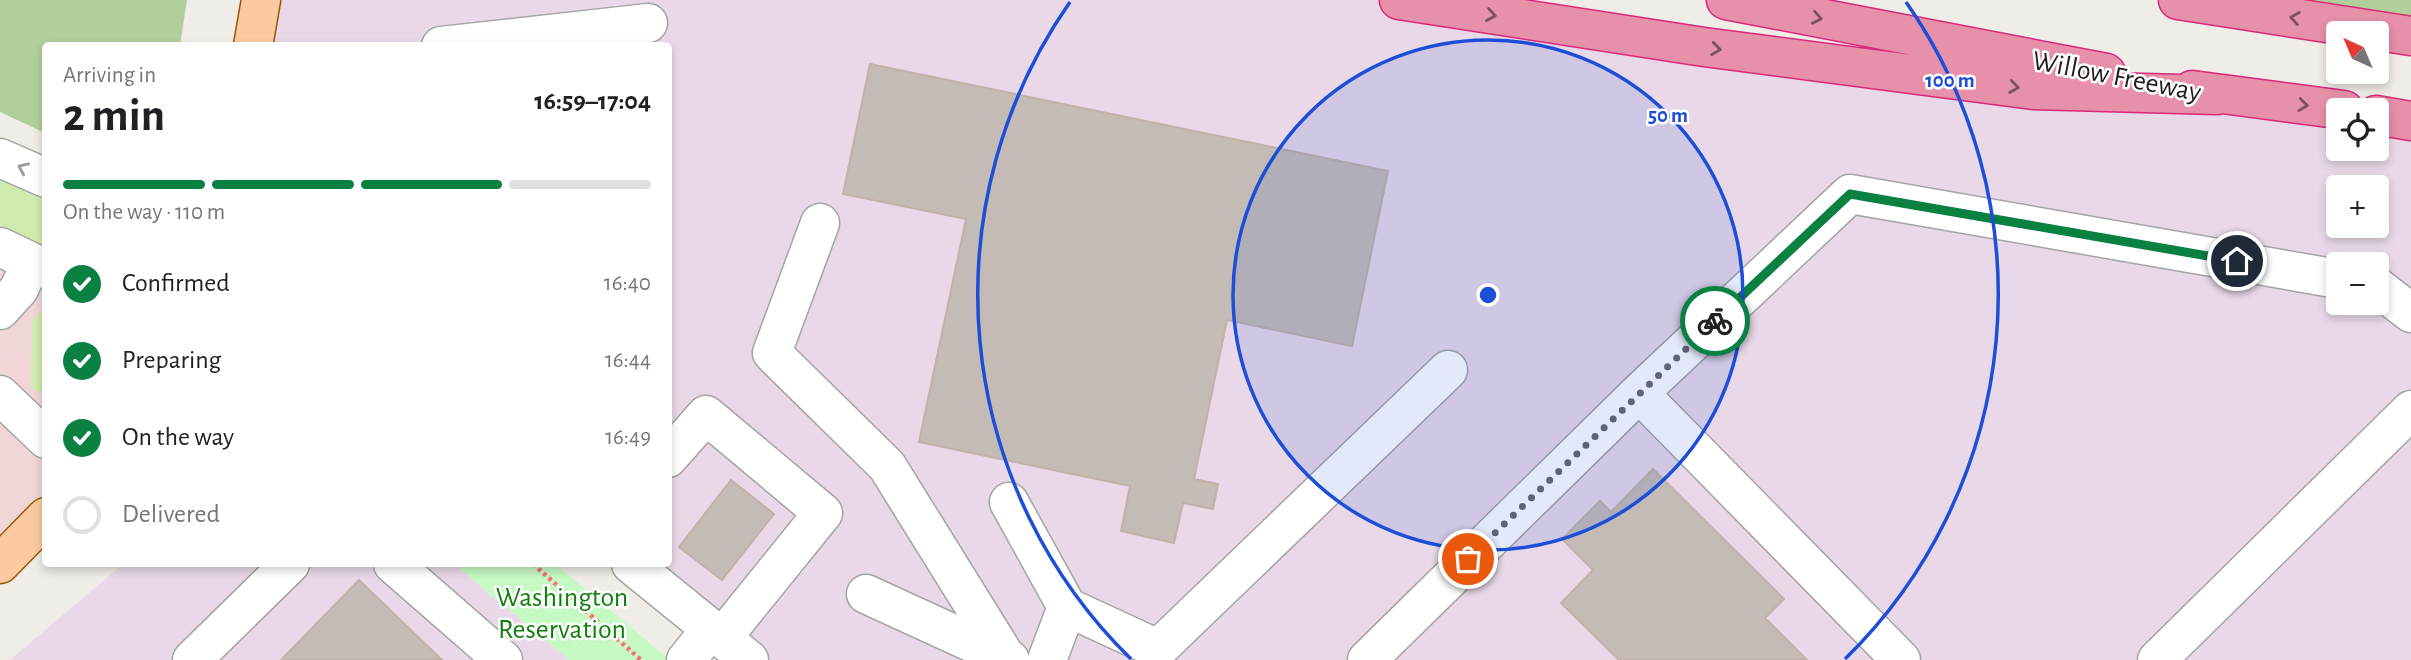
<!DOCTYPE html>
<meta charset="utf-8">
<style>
:root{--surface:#fff;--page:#f6f6f6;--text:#202124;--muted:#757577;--line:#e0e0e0;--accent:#0b8043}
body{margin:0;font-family:"Alegreya Sans",sans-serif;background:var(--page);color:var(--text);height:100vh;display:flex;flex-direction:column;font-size:26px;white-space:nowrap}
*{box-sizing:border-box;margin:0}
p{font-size:23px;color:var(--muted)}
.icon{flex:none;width:38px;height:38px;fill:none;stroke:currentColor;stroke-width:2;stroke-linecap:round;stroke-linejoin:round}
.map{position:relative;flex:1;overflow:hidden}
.drawer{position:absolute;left:42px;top:42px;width:630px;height:525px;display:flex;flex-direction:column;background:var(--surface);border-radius:7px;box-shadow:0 4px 10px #0003}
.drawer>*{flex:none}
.needle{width:46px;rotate:316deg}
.controls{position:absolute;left:2326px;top:21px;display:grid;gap:14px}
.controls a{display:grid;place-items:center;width:63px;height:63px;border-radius:7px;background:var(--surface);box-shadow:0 4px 10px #0003;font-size:35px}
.pin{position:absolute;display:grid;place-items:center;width:60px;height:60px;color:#fff;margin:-30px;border:4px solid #fff;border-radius:50%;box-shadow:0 2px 7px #0007}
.courier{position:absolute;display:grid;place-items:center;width:70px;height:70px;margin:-35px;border:5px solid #0b8043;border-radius:50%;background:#fff;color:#222;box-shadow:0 2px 9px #0007}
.head em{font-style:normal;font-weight:600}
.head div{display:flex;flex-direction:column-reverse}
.head{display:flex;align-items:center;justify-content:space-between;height:119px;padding:0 21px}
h1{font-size:46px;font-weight:600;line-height:52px}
.bar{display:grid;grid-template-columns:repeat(4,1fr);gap:10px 7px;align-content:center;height:84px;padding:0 21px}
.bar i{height:9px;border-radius:5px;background:var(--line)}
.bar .on{background:var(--accent)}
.bar p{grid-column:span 4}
ol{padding:0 21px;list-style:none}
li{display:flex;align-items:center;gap:21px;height:77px}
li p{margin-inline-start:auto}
li .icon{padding:7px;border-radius:50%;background:var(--accent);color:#fff;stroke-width:4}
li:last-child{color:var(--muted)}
li i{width:38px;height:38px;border:4px solid var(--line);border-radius:50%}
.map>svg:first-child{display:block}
.commercial{fill:#f1d6d8}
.industrial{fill:#e9d9e8;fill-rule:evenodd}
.grass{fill:#d2eaae}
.forest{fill:#b1cf9c}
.park{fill:#c7f9c5}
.building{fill:#c5bbb6;stroke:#c2b1a9;stroke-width:2}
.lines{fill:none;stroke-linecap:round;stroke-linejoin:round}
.minor-casing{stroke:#a4a4a4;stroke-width:41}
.major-casing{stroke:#9a5702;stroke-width:41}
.highway-casing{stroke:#d92979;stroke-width:41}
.path{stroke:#f87071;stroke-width:4.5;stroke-dasharray:3.5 3.5;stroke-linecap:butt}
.minor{stroke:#fff;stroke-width:38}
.major{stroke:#fbcaa1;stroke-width:38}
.highway{stroke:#e690a9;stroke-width:38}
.oneway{stroke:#79525e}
.oneway2{stroke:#9b9b9b}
.done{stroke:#696766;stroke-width:7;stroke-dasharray:0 12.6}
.route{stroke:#0b8043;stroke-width:9}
.ring{fill:none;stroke:#1d4ed8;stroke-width:3.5}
.labels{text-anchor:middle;stroke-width:5;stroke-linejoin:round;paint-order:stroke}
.street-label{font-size:28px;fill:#202020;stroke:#fff}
.park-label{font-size:28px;fill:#107f0d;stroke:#fff}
.centre{fill:#1d4ed8;stroke:#fff;stroke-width:3.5}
.ring-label{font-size:21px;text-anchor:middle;font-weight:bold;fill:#1d4ed8;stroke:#fff;stroke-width:5;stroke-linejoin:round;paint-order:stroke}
</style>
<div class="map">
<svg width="2411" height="660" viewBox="0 0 2411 660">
<rect width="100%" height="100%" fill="#f0ece7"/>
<path class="commercial" d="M0 247 46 269 45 517 0 564Z"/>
<path class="industrial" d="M261 0H1399L2338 110V149H2376L2377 115 2411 121V660H749L631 564H668V46H253ZM2338 187H2376V226H2338ZM2338 264H2376V303H2338Z
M123 564H454L569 660H10Z"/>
<path class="grass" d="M0 179 45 200V246L0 225Z
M43 309 46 387 40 393 31 387 32 321Z"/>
<path class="forest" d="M0 0H187L180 45 46 46 45 133 0 112Z
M2178 0H2411V36Z"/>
<path class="park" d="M454 564H555L670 660H569Z"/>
<path class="building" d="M870 64 1388 171 1352 346 1227 320 1194 479 1218 484 1213 509 1183 503 1174 543 1121 531 1130 486 919 442 966 219 843 194Z
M1653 469 1784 599 1765 618 1807 660H1619L1561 603 1593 570 1562 539 1600 501 1611 512Z
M731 480 774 514 722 580 679 547Z
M359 580 442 660H281Z"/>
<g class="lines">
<g class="minor-casing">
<path id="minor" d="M441 46 648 23
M0 158 46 178
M820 223 772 353 887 466 1007 659
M0 247 46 269
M2376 286 2411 313
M0 310 19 289 31 262
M1639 393 1850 194 2338 279
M0 395 46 439
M668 458 706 415 823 513 722 638
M1009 502 1067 607
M393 564 503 660
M631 564 749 660
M866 594 1010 660
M192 660 290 564
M686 660 711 629
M1047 660 1067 607 1158 649 1448 370
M1367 660 1639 393 1901 660
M2157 660 2411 410"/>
</g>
<g class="major-casing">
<path id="major" d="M253 46 261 0
M0 564 46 517"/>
</g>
<g class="highway-casing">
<path id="highway" d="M1399 0 1704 47 2033 90 2217 95
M1726 0 2106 73
M2178 0 2411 36
M2192 90 2344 110
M2376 115 2411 121"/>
</g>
<path class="path" d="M533 564 641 660"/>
<use href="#minor" class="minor"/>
<use href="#major" class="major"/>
<use href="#highway" class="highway"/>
</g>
<defs><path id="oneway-chevron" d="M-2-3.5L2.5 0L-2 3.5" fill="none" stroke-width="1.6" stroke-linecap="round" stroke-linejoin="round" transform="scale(1.75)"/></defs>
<g class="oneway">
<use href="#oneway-chevron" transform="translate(1491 15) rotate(9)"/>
<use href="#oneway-chevron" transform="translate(1817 18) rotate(11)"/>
<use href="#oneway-chevron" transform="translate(2295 18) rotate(-171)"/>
<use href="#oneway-chevron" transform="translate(1716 49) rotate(7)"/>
<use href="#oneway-chevron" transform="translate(2014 87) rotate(8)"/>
<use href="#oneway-chevron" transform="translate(2303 105) rotate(7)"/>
</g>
<use class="oneway2" href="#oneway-chevron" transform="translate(23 168) rotate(-156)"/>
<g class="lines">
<path class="done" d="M1468 559 1715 321"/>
<path class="route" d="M1715 321 1850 194 2237 261"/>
</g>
<circle cx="1488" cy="295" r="255" fill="#1d4ed8" fill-opacity=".12"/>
<g class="ring">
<circle cx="1488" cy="295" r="255"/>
<path d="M1131 659A510 510 0 0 1 1070 2M1906 2A510 510 0 0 1 1845 659"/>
</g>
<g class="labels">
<g class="street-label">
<text transform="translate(2117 75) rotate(11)" y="10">Willow Freeway</text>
</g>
<g class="park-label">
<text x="562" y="606">Washington<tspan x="562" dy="32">Reservation</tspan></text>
</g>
</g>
<circle cx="1488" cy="295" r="10" class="centre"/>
<g class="ring-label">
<text x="1950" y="87">100 m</text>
<text x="1668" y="122">50 m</text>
</g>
</svg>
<div class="controls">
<a><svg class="needle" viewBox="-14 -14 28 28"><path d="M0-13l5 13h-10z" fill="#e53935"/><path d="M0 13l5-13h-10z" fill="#757577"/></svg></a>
<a><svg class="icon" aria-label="locate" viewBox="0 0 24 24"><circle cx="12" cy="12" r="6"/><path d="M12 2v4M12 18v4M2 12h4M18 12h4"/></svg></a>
<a>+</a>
<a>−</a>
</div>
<div class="pin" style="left:1468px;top:559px;background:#ea580c"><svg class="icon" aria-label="bag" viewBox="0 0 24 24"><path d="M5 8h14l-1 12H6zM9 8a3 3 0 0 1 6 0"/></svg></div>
<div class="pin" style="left:2237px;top:261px;background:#1f2937"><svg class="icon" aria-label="home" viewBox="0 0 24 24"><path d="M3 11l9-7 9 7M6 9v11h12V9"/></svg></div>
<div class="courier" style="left:1715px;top:321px"><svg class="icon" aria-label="bike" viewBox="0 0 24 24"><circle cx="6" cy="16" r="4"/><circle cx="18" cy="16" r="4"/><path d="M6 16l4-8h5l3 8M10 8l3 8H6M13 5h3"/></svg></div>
<section class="drawer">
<div class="head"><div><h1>2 min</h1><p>Arriving in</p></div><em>16:59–17:04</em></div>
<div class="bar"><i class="on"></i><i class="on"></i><i class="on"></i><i></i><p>On the way · 110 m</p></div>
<ol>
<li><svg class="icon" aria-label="check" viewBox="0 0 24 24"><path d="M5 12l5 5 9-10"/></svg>Confirmed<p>16:40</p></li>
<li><svg class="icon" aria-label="check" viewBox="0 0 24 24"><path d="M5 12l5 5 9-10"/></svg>Preparing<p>16:44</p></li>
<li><svg class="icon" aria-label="check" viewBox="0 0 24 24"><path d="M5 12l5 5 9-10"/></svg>On the way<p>16:49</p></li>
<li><i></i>Delivered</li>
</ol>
</section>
</div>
